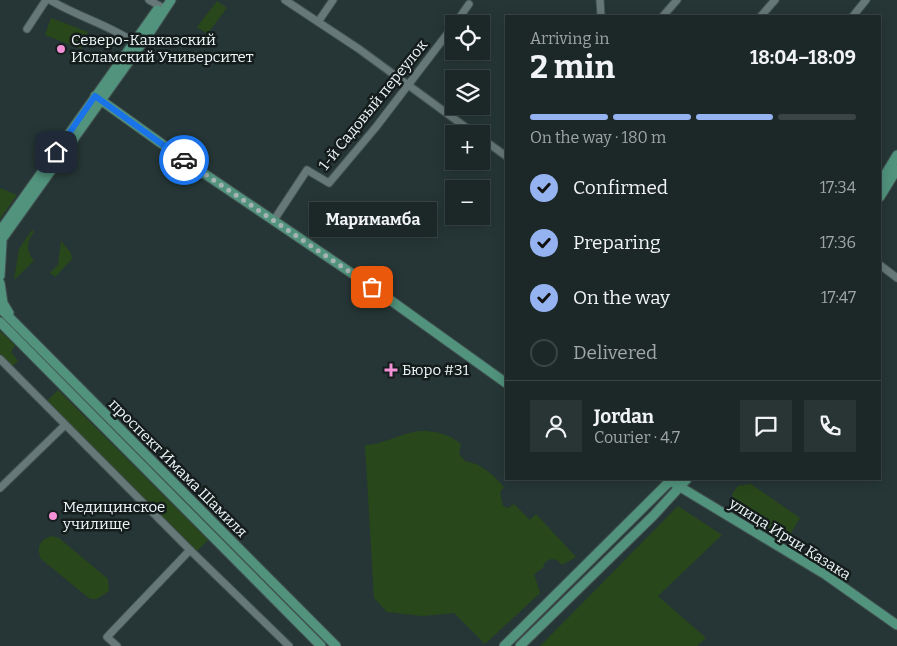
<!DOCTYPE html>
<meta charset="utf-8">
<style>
:root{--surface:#1c2828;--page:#293434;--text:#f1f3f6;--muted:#a0a6a8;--line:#3a4445;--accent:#95b2f1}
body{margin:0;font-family:Bitter,serif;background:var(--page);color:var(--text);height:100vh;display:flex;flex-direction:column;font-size:19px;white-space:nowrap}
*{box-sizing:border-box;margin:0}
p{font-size:16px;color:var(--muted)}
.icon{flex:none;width:28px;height:28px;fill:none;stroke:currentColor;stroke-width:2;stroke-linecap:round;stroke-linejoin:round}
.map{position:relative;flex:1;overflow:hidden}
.side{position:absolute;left:505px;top:15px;width:376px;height:465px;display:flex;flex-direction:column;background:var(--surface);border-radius:0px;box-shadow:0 2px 12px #0003,0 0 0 1px var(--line)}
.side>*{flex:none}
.controls{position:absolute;left:445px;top:15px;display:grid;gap:10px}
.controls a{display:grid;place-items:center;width:45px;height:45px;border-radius:0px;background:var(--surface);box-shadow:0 2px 12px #0003,0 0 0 1px var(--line);font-size:25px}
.pin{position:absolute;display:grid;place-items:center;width:42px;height:42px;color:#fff;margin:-21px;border-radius:10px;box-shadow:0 2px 8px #0006}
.courier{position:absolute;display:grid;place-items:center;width:50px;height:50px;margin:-25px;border:4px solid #1a73e8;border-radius:50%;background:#fff;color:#222;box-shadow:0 1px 6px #0007}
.bubble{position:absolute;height:35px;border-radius:0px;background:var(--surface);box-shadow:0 2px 12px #0003,0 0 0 1px var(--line);font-size:16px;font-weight:700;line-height:35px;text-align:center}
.summary em{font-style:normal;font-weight:700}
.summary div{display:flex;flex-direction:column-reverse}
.summary{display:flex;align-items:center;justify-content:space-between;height:85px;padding:0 25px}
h1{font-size:32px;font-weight:700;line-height:38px}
.bar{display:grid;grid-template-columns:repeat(4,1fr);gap:8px 5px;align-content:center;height:60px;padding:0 25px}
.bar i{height:6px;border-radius:4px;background:var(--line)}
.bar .on{background:var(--accent)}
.bar p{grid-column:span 4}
.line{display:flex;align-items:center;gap:12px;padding:0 25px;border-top:1px solid var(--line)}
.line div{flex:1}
.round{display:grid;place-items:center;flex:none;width:52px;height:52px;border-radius:0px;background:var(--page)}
ol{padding:0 25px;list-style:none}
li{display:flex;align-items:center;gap:15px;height:55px}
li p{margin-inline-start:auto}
li .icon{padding:5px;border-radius:50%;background:var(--accent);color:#111;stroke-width:4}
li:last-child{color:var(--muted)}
li i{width:28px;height:28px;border:2px solid var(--line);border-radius:50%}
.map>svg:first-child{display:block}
.green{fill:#28471b}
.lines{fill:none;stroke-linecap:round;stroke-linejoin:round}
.minor-casing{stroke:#435251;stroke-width:9}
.major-casing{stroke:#435251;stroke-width:11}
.minor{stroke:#667978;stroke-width:7}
.major{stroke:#51937d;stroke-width:9}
.done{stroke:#a7b3b3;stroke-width:5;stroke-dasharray:0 9}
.route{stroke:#1a73e8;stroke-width:6}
.poi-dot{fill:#f391d6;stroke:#151c1c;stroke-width:2}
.labels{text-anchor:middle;stroke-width:5;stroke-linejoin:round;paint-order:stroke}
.poi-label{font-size:15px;fill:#ecf6f6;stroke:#151c1c;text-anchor:start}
.street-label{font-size:15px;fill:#ecf6f6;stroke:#151c1c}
</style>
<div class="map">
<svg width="897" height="646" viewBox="0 0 897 646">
<rect width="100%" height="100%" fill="#263636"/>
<path class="green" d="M217 1 227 8 207 34 197 27Z
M51 18 88 32 81 49 45 35Z
M0 188 17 195 0 219Z
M32 230 34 232C26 242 26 251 34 261L14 280 19 249Z
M61 241 71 253 72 259 55 277 50 273 58 265Z
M0 331 15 345 11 352 18 361 13 366 0 354Z
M58 390 208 540 197 551 47 401Z
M419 431C436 431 447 433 461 444L459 454 465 461C481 464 492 473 504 487L500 492 503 506 508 508 514 504 530 520 536 514 576 557 562 565 557 560 551 559 545 562 543 568 534 574 540 593 485 644 454 613 422 616 387 612 374 598 365 445C382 445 399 434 419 431Z
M751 484 800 518 786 541 735 507 732 494 738 486Z
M678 506 722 535 658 596 706 638 697 646H540Z
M52 536 59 538 108 579 109 591 97 599H90L41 559C36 547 40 539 52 536Z"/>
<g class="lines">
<g class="minor-casing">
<path id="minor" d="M50 0C78 17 110 25 137 44
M149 0 165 9
M285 0 359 49 475 134
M600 0 601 16
M663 16 677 0
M761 16 775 0
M853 16 866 0
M318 22 333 0
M455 24 469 4
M27 29 46 0
M481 138 506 156
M274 220 307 170 329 183 376 127 454 25
M880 265 897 278
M0 359 190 550 289 646
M0 488 65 425
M117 646 107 637 190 550"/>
</g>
<g class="major-casing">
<path id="major" d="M95 96 193 166 372 287 506 383
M880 183 897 155
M880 197 897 169
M0 231 157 10
M0 242 150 32 171 0
M0 276 2 242
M0 283 3 303 9 313
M0 308 336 646
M0 322 321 646
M667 479 826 575 897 625
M504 646 672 479
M520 646 653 516 687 479"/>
</g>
<use href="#minor" class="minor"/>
<use href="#major" class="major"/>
</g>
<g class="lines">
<path class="done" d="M184 160 372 287"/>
<path class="route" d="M56 152 95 96 184 160"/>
</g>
<g class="poi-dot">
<circle cx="61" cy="49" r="5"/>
<path d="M388.5 362.5h5v5h5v5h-5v5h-5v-5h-5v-5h5z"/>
<circle cx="53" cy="516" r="5"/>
</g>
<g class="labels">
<g class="poi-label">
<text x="71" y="45">Северо-Кавказский<tspan x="71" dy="17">Исламский Университет</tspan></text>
<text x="402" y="375">Бюро #31</text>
<text x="63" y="512">Медицинское<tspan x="63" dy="17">училище</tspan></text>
</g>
<g class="street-label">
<text transform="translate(373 105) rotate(-51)" y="5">1-й Садовый переулок</text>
<text transform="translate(178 468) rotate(45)" y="5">проспект Имама Шамиля</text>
<text transform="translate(790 539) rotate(32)" y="5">улица Ирчи Казака</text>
</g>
</g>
</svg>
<div class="controls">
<a><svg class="icon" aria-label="locate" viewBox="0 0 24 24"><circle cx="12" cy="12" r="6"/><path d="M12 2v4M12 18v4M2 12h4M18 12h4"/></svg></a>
<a><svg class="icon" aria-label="layers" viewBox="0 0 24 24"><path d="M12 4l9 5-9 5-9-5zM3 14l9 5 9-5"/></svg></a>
<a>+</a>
<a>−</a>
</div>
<div class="pin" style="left:372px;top:287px;background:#ea580c"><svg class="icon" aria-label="bag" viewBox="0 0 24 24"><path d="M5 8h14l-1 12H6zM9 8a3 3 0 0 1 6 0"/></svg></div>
<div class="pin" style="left:56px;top:152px;background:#1f2937"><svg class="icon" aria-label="home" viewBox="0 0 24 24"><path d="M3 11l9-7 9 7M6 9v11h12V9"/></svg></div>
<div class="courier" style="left:184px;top:160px"><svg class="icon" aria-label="car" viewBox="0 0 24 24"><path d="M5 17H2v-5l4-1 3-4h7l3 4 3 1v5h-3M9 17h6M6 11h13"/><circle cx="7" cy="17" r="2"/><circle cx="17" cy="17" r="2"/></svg></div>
<div class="bubble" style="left:309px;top:202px;width:128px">Маримамба</div>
<section class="side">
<div class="summary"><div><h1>2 min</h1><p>Arriving in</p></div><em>18:04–18:09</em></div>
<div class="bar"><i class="on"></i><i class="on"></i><i class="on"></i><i></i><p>On the way · 180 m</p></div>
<ol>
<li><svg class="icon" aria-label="check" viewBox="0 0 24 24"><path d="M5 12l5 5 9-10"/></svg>Confirmed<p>17:34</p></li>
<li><svg class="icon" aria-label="check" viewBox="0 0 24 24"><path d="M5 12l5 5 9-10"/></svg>Preparing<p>17:36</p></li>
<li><svg class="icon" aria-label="check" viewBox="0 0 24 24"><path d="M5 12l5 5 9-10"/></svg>On the way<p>17:47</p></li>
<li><i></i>Delivered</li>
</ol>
<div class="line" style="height:90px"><a class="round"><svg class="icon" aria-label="person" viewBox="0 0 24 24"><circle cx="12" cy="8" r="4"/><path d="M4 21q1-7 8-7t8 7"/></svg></a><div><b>Jordan</b><p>Courier · 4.7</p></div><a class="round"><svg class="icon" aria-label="chat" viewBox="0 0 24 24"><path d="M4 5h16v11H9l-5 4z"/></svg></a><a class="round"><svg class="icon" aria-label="phone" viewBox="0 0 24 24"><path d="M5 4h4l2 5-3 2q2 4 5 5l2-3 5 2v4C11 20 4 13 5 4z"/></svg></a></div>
</section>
</div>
